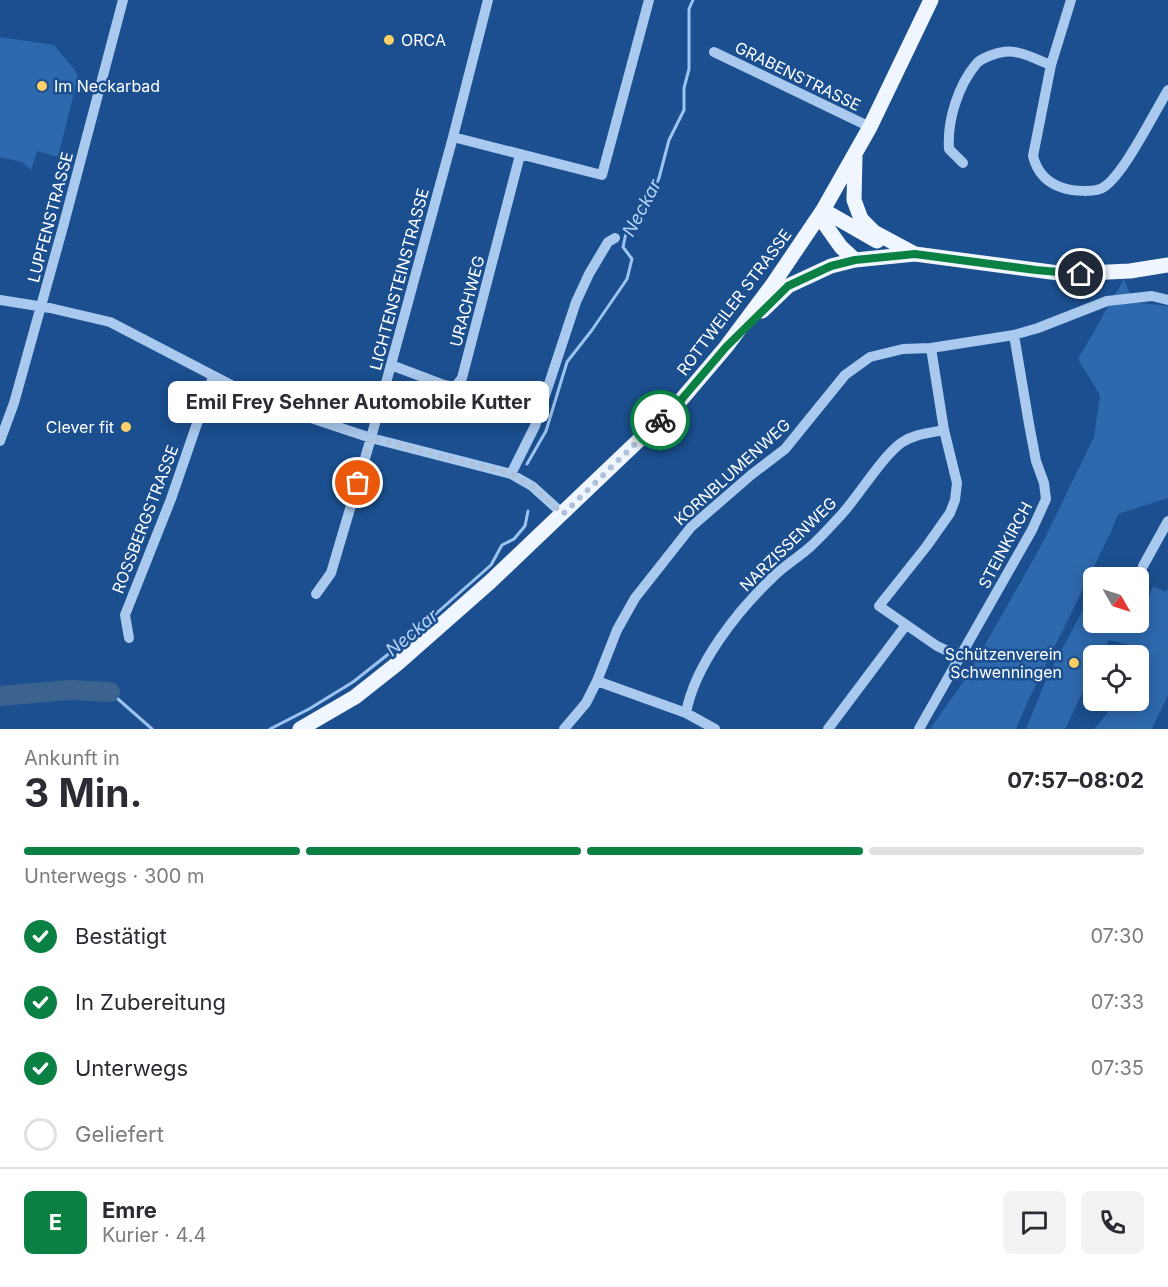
<!DOCTYPE html>
<html lang="de">
<meta charset="utf-8">
<style>
:root{--surface:#fff;--page:#f2f2f3;--text:#2b2b33;--muted:#7c7c81;--line:#e1e1e2;--accent:#0b8043}
body{margin:0;font-family:Inter,sans-serif;background:var(--page);color:var(--text);height:100vh;display:flex;flex-direction:column;font-size:22px;white-space:nowrap}
*{box-sizing:border-box;margin:0}
p{font-size:20px;color:var(--muted)}
.icon{flex:none;width:33px;height:33px;fill:none;stroke:currentColor;stroke-width:2;stroke-linecap:round;stroke-linejoin:round}
.map{position:relative;height:729px;overflow:hidden}
.sheet{display:flex;flex-direction:column;background:var(--surface);flex:1}
.sheet>*{flex:none}
.needle{width:39px;rotate:129deg}
.buttons{position:absolute;left:1083px;top:567px;display:grid;gap:12px}
.buttons a{display:grid;place-items:center;width:66px;height:66px;border-radius:9px;background:var(--surface);box-shadow:0 3px 15px #0003;font-size:30px}
.pin{position:absolute;display:grid;place-items:center;width:51px;height:51px;color:#fff;margin:-26px;border:3px solid #fff;border-radius:50%;box-shadow:0 2px 6px #0007}
.courier{position:absolute;display:grid;place-items:center;width:60px;height:60px;margin:-30px;border:4px solid #0b8043;border-radius:50%;background:#fff;color:#222;box-shadow:0 2px 8px #0007}
.bubble{position:absolute;height:42px;border-radius:9px;background:var(--surface);box-shadow:0 3px 15px #0003;font-size:20px;font-weight:700;line-height:42px;text-align:center}
.head em{font-style:normal;font-weight:700}
.head div{display:flex;flex-direction:column-reverse}
.head{display:flex;align-items:center;justify-content:space-between;height:102px;padding:0 24px}
h1{font-size:39px;font-weight:700;line-height:45px}
.bar{display:grid;grid-template-columns:repeat(4,1fr);gap:9px 6px;align-content:center;height:72px;padding:0 24px}
.bar i{height:8px;border-radius:4px;background:var(--line)}
.bar .active{background:var(--accent)}
.bar p{grid-column:span 4}
.line{display:flex;align-items:center;gap:15px;padding:0 24px;border-top:2px solid var(--line)}
.line div{flex:1}
.round{display:grid;place-items:center;flex:none;width:63px;height:63px;border-radius:9px;background:var(--page)}
ol{padding:0 24px;list-style:none}
li{display:flex;align-items:center;gap:18px;height:66px}
li p{margin-inline-start:auto}
li .icon{padding:6px;border-radius:50%;background:var(--accent);color:#fff;stroke-width:4}
li:last-child{color:var(--muted)}
li i{width:33px;height:33px;border:3px solid var(--line);border-radius:50%}
.map>svg:first-child{display:block}
.green{fill:#2e69ad}
.lines{fill:none;stroke-linecap:round;stroke-linejoin:round}
.stream{stroke:#9cc4f0;stroke-width:3}
.river{stroke:#3c6290;stroke-width:20}
.minor{stroke:#a9c9ee;stroke-width:10}
.major{stroke:#f0f6ff;stroke-width:15}
.done{stroke:#afc1d8;stroke-width:6;stroke-dasharray:0 10.8}
.route{stroke:#0b8043;stroke-width:8}
.poi-dot{fill:#ffd166;stroke:#1b4f8f;stroke-width:2}
.labels{text-anchor:middle;stroke-width:5;stroke-linejoin:round;paint-order:stroke}
.poi-label{font-size:16px;fill:#fff;stroke:#1b4f8f;text-anchor:start}
.street-label{font-size:16px;fill:#fff;stroke:#1b4f8f}
.water-label{font-size:18px;font-style:italic;fill:#b5d3f5;stroke:#1b4f8f}
</style>
<div class="map">
<svg width="1168" height="729" viewBox="0 0 1168 729">
<rect width="100%" height="100%" fill="#1b4f8f"/>
<path class="green" d="M0 37 54 45 75 70 78 77 58 157 37 151 31 170 22 162 0 157Z
M1124 279 1133 302 1168 306V498L1118 514 1111 532 1027 703 1016 729H930L966 678 1041 546 1094 437 1100 395 1078 359Z
M1153 586 1166 592 1168 588V695L1152 729H1094L1117 701 1138 700V656L1135 655 1138 647 1109 640 1101 655 1094 656 1093 671 1065 729H1026L1048 675 1093 591 1094 622H1138L1139 595 1148 599Z"/>
<g class="lines">
<path class="stream" d="M527 464 546 431 567 362 592 330 627 279 632 259 623 247 626 233 647 204 659 178 669 140 684 110V88L689 69V9L693 0
M110 692 152 729
M270 729 309 709 353 682 405 641 491 565 502 545 514 539 525 526 528 511"/>
<path class="river" d="M0 696 69 690 110 692"/>
<path class="minor" d="M1071 0 1051 65 1033 156C1037 172 1047 183 1063 188 1072 191 1096 193 1104 187 1124 174 1154 113 1168 90
M714 52 870 127
M453 137 602 175 649 0
M963 163 949 149C947 121 958 85 977 63 982 58 996 53 1003 52 1018 49 1037 60 1051 65
M0 300 50 308 110 322 266 403 371 438 511 474 532 486 563 514
M931 348 944 430 957 483 955 500 950 513 926 547 879 606 937 646 961 657
M391 365 444 385 455 387 462 378 520 155
M0 441 14 403 63 227 123 0
M511 474 535 426 576 302 589 274 608 242 615 238
M1143 566 1168 521
M316 594 331 573 371 438 453 137 488 0
M129 638 125 615 171 499 213 377
M597 681 686 713 715 729
M686 713C695 664 738 610 774 576 785 565 799 557 810 547 821 537 832 525 842 514 859 495 882 457 901 443 914 434 929 433 944 430
M564 729 586 703 597 681 617 630 635 598 691 527 751 475 785 449 845 375 870 357 903 349 931 348 1014 335 1038 328 1107 301 1152 296 1168 300
M828 729 906 625
M919 729 1032 530 1046 499 1044 483 1036 461 1029 424 1014 335"/>
<path class="major" d="M855 157 854 200 861 219 874 232 915 254 1066 274 1130 271 1168 265
M823 210 877 241
M819 216 841 247 855 260
M762 311 788 286 831 266 855 260 915 254
M300 729 355 697 398 663 491 581 681 400 726 347 773 284 823 210 870 127 931 0"/>
</g>
<g class="lines">
<path class="done" d="M358 483 371 438 511 474 532 486 563 514 660 420"/>
<path class="route" d="M660 420 681 400 726 347 788 286 831 266 855 260 915 254 1036 270 1081 274"/>
</g>
<g class="poi-dot">
<circle cx="389" cy="40" r="6"/>
<circle cx="42" cy="86" r="6"/>
<circle cx="126" cy="427" r="6"/>
<circle cx="1074" cy="663" r="6"/>
</g>
<g class="labels">
<g class="poi-label">
<text x="401" y="46">ORCA</text>
<text x="54" y="92">Im Neckarbad</text>
<text x="114" y="433" text-anchor="end">Clever fit</text>
<text x="1062" y="660" text-anchor="end">Schützenverein<tspan x="1062" dy="18">Schwenningen</tspan></text>
</g>
<g class="street-label">
<text transform="translate(798 76) rotate(26)" y="6">GRABENSTRASSE</text>
<text transform="translate(50 217) rotate(-75)" y="6">LUPFENSTRASSE</text>
<text transform="translate(399 279) rotate(-75)" y="6">LICHTENSTEINSTRASSE</text>
<text transform="translate(467 301) rotate(-75)" y="6">URACHWEG</text>
<text transform="translate(734 302) rotate(-53)" y="6">ROTTWEILER STRASSE</text>
<text transform="translate(732 472) rotate(-42)" y="6">KORNBLUMENWEG</text>
<text transform="translate(145 519) rotate(-69)" y="6">ROSSBERGSTRASSE</text>
<text transform="translate(788 544) rotate(-44)" y="6">NARZISSENWEG</text>
<text transform="translate(1005 545) rotate(-62)" y="6">STEINKIRCH</text>
</g>
<g class="water-label">
<text transform="translate(642 208) rotate(-62)" y="6">Neckar</text>
<text transform="translate(412 633) rotate(-40)" y="6">Neckar</text>
</g>
</g>
</svg>
<div class="buttons">
<a><svg class="needle" viewBox="-14 -14 28 28"><path d="M0-13l5 13h-10z" fill="#e53935"/><path d="M0 13l5-13h-10z" fill="#7c7c81"/></svg></a>
<a><svg class="icon" aria-label="locate" viewBox="0 0 24 24"><circle cx="12" cy="12" r="6"/><path d="M12 2v4M12 18v4M2 12h4M18 12h4"/></svg></a>
</div>
<div class="pin" style="left:358px;top:483px;background:#ea580c"><svg class="icon" aria-label="bag" viewBox="0 0 24 24"><path d="M5 8h14l-1 12H6zM9 8a3 3 0 0 1 6 0"/></svg></div>
<div class="pin" style="left:1081px;top:274px;background:#1f2937"><svg class="icon" aria-label="home" viewBox="0 0 24 24"><path d="M3 11l9-7 9 7M6 9v11h12V9"/></svg></div>
<div class="courier" style="left:660px;top:420px"><svg class="icon" aria-label="bike" viewBox="0 0 24 24"><circle cx="6" cy="16" r="4"/><circle cx="18" cy="16" r="4"/><path d="M6 16l4-8h5l3 8M10 8l3 8H6M13 5h3"/></svg></div>
<div class="bubble" style="left:168px;top:381px;width:381px">Emil Frey Sehner Automobile Kutter</div>
</div>
<section class="sheet">
<div class="head"><div><h1>3 Min.</h1><p>Ankunft in</p></div><em>07:57–08:02</em></div>
<div class="bar"><i class="active"></i><i class="active"></i><i class="active"></i><i></i><p>Unterwegs · 300 m</p></div>
<ol>
<li><svg class="icon" aria-label="check" viewBox="0 0 24 24"><path d="M5 12l5 5 9-10"/></svg>Bestätigt<p>07:30</p></li>
<li><svg class="icon" aria-label="check" viewBox="0 0 24 24"><path d="M5 12l5 5 9-10"/></svg>In Zubereitung<p>07:33</p></li>
<li><svg class="icon" aria-label="check" viewBox="0 0 24 24"><path d="M5 12l5 5 9-10"/></svg>Unterwegs<p>07:35</p></li>
<li><i></i>Geliefert</li>
</ol>
<div class="line" style="height:108px"><b class="round" style="background:var(--accent);color:#fff">E</b><div><b>Emre</b><p>Kurier · 4.4</p></div><a class="round"><svg class="icon" aria-label="chat" viewBox="0 0 24 24"><path d="M4 5h16v11H9l-5 4z"/></svg></a><a class="round"><svg class="icon" aria-label="phone" viewBox="0 0 24 24"><path d="M5 4h4l2 5-3 2q2 4 5 5l2-3 5 2v4C11 20 4 13 5 4z"/></svg></a></div>
</section>
